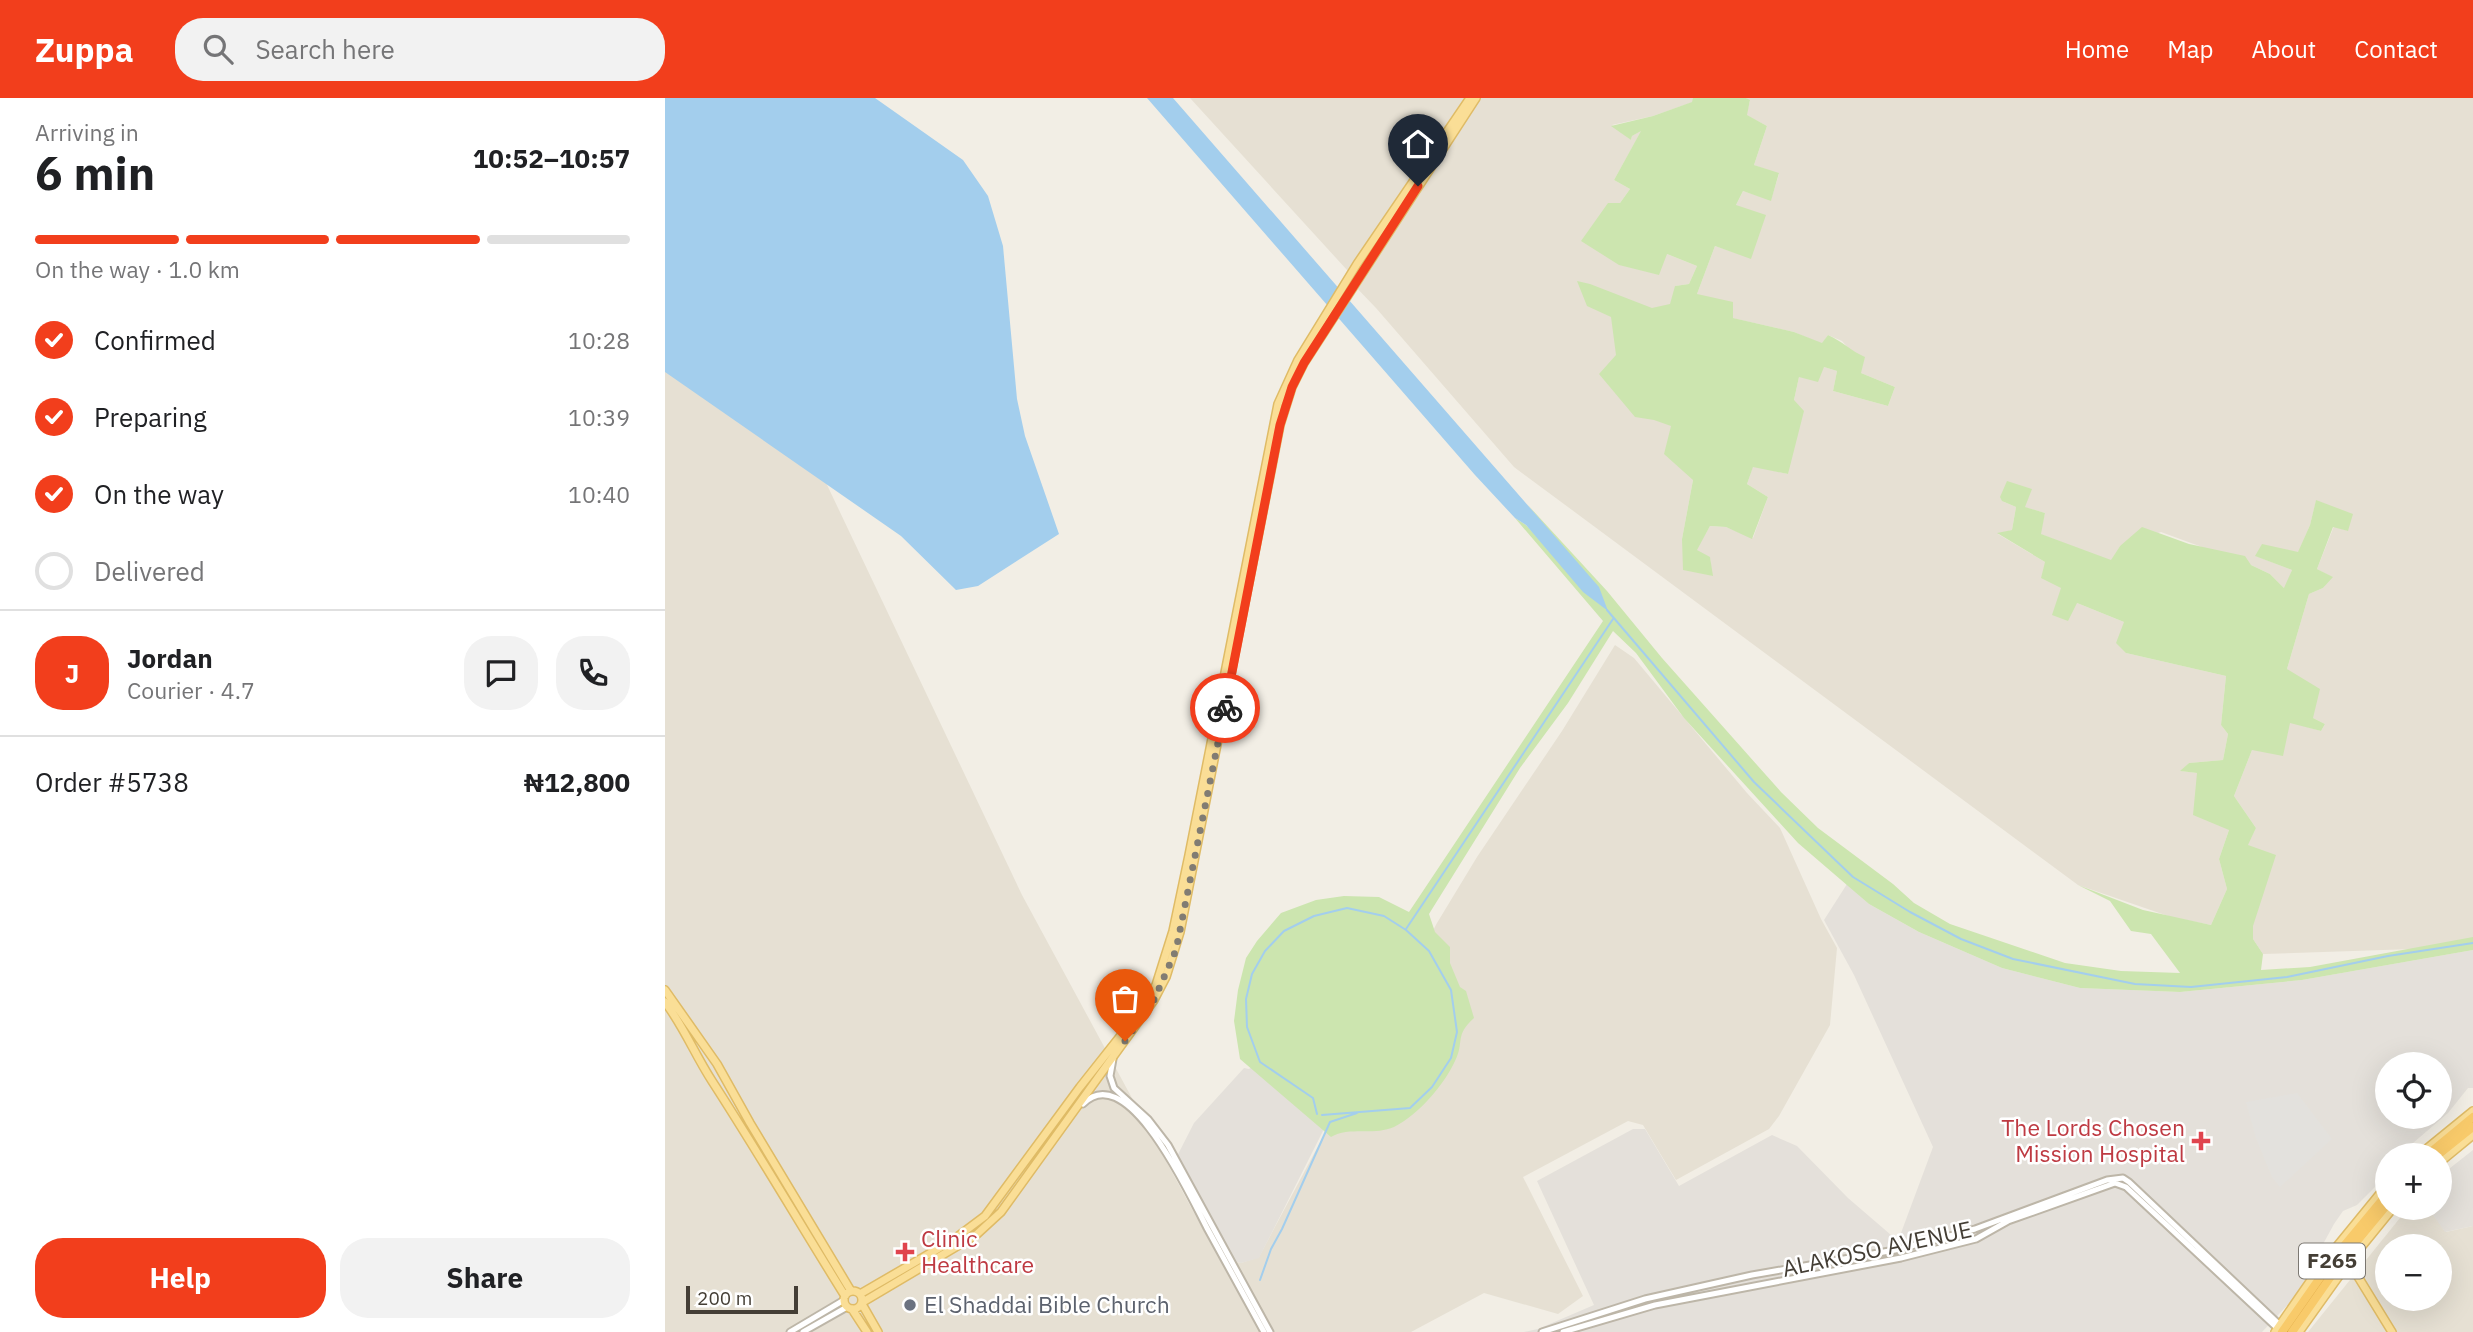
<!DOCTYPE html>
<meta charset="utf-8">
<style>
:root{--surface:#fff;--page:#f2f2f2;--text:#202124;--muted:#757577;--line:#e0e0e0;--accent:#f23e1c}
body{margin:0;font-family:"IBM Plex Sans",sans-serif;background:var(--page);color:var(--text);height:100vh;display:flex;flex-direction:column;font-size:26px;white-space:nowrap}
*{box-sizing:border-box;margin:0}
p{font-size:23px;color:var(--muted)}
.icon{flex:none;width:38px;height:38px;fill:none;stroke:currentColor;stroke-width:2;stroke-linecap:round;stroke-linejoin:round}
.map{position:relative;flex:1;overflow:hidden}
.details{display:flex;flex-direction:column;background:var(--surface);width:665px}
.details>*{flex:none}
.controls{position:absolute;left:1710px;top:954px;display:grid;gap:14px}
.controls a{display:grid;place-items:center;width:77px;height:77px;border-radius:50%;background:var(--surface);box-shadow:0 7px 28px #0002;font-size:35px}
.scale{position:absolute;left:21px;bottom:18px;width:112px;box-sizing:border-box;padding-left:7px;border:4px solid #443e35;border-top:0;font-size:19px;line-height:24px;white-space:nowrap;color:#443e35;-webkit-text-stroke:5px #fff;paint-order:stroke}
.pin{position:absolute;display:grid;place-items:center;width:60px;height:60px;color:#fff;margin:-72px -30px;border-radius:50% 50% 50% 0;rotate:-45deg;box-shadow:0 0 7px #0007}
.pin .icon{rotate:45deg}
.courier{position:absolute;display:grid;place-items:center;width:70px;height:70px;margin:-35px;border:5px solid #f23e1c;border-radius:50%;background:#fff;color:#222;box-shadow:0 2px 9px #0007}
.head em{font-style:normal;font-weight:800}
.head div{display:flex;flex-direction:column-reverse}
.head{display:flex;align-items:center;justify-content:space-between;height:119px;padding:0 35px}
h1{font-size:46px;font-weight:800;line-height:52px}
.bar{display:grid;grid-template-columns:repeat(4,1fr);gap:10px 7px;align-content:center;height:84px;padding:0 35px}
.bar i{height:9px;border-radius:5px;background:var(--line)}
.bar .on{background:var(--accent)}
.bar p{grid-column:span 4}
.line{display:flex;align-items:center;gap:18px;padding:0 35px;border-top:2px solid var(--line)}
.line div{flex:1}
.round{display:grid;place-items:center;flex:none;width:74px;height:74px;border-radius:28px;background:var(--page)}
ol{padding:0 35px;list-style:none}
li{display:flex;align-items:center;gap:21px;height:77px}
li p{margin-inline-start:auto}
li .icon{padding:7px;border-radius:50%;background:var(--accent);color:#fff;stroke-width:4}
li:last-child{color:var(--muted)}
li i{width:38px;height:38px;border:4px solid var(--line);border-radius:50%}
.cta{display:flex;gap:14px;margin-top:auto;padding:14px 35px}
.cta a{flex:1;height:80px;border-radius:28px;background:var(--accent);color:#fff;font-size:28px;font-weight:800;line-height:80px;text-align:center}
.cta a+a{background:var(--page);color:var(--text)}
header{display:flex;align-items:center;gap:42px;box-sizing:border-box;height:98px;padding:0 35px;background:var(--accent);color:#fff}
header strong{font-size:33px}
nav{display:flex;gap:38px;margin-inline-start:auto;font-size:24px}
.search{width:490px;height:63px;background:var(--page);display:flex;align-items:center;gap:18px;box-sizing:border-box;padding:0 24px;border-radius:28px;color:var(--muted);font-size:26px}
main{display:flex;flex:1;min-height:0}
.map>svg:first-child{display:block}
.residential{fill:#e6e0d3;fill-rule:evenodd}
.industrial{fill:#e4e0da;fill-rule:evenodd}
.green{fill:#cce5af}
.parking{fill:#e3e1dd}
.water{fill:#a3ceed}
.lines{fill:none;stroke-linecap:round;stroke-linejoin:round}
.stream{stroke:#a3ceed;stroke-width:2}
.minor-casing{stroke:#bdb6a8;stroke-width:9}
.major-casing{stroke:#dfbb66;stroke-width:10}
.highway-casing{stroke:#d79e3a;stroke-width:11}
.minor{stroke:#fff;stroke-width:5}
.major{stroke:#fade96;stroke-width:7}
.highway{stroke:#f8ca6a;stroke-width:8}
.done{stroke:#817c73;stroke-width:7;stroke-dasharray:0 12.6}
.route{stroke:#f23e1c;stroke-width:9}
.health-dot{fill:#e0444e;stroke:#fff;stroke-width:2.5}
.worship-dot{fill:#6b7280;stroke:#fff;stroke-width:2.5}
.labels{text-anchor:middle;stroke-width:5;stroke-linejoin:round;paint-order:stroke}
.shield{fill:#fff;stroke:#7c7872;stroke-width:2}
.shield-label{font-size:21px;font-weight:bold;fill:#443e35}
.health-label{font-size:23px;fill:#be3a42;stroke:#fff;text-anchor:end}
.street-label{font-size:23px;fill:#443e35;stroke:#fff}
.worship-label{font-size:23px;fill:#5b616d;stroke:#fff;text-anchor:start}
</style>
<header>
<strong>Zuppa</strong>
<div class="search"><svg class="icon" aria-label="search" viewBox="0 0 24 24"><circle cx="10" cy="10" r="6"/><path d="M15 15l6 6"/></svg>Search here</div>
<nav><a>Home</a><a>Map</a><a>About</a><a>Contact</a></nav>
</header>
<main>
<section class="details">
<div class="head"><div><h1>6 min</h1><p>Arriving in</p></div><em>10:52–10:57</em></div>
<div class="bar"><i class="on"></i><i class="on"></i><i class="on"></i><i></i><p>On the way · 1.0 km</p></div>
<ol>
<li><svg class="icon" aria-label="check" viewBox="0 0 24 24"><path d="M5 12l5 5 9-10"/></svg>Confirmed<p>10:28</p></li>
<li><svg class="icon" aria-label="check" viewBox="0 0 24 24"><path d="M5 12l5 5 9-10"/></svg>Preparing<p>10:39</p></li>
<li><svg class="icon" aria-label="check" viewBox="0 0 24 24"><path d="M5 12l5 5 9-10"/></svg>On the way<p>10:40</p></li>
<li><i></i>Delivered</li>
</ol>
<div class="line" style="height:126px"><b class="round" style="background:var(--accent);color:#fff">J</b><div><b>Jordan</b><p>Courier · 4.7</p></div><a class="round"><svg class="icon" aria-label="chat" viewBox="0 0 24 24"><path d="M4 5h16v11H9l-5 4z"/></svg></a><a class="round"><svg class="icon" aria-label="phone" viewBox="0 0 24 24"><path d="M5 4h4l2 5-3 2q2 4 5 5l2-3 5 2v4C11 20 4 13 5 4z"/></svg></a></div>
<div class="line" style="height:91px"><div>Order #5738</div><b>₦12,800</b></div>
<div class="cta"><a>Help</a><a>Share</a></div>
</section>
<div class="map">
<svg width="1808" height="1234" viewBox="0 0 1808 1234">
<rect width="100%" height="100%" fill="#f2eee5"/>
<path class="residential" d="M525 0H1028V4L988 18 947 27 966 42 967 38 977 32 949 82 965 91 955 105 1002 156 1032 168 1024 186 1010 188 1028 382 1017 441 1047 478 1045 460 1031 452 1045 428 1061 429 1088 440 1103 399 1082 386 1088 368 1123 376 1129 302 1134 279 1159 269 1172 273 1168 293 1223 308 1230 289 1196 275 1185 252 1177 243 1163 237 1157 246 1129 234 1067 220 1032 196 1050 148 1086 160 1071 107 1078 93 1106 102 1114 76 1089 67 1102 28 1081 17 1085 3 1081 0H1808V849L1598 856 1588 841 1583 746 1591 730 1569 698 1587 652 1625 624 1656 633 1660 626 1648 620 1622 571 1644 496 1658 490 1667 479 1652 471 1669 428 1683 433 1651 403 1645 427 1633 455 1597 447 1591 458 1627 472 1620 491 1605 476 1586 467 1496 434 1455 448 1446 463 1375 436 1380 415 1337 403 1351 409 1347 432 1333 436 1380 464 1396 490 1412 505 1459 524 1461 555 1561 578 1556 627 1563 636 1558 662 1524 665 1516 673 1532 675 1564 732 1554 761 1562 791 1546 827 1506 819 1413 787 849 369 711 210 686 184 682 172Z
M0 46 357 797 553 1159 576 1165 594 1159 772 825 812 759 897 633 950 547 969 560 1082 695 1115 730 1156 821 1172 850 1165 927 1114 1018 1104 1031 1011 1082 978 1027 963 1023 858 1079 918 1198 893 1216 819 1195 746 1234H0Z
M1743 1110H1763L1781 1134 1808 1128V1234H1643ZM1722 1148H1774V1200H1722Z"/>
<path class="industrial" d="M1182 786 1204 806 1254 834 1337 870 1415 890 1515 894 1637 882 1808 852V990H1803L1783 1015 1734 1057H1722V1069L1710 1089 1692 1107 1678 1113 1669 1126 1657 1148 1662 1160 1631 1198 1597 1234H859L873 1231 929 1207 872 1083 968 1031H980L1014 1088 1107 1037 1132 1048 1183 1100 1233 1143 1268 1049 1189 877 1159 822ZM1722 966H1774V1018H1722Z
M590 966 656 1011 658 1033 594 1160 576 1165 553 1159 506 1070 529 1025 579 970 584 971Z
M1808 1052V1128L1780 1134 1763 1110H1774L1775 1078Z"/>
<path class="green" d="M1028 0H1081L1085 2 1082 17 1102 28 1089 67 1114 75 1106 103 1078 93 1071 107 1101 117 1086 161 1050 148 1032 196 1068 204V220L1129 234 1157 245 1163 237C1177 243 1186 253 1200 259L1196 275 1230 289 1223 308 1168 293 1172 273 1159 269 1153 284 1134 279 1129 302 1139 313 1123 376 1088 369 1082 386 1103 399 1087 441 1061 429 1045 428 1032 452 1045 459 1048 478 1018 472 1017 441 1028 382 999 356 1006 328 989 322 970 319 934 276 951 257 946 219 922 208 912 183 925 186 987 210 1005 206 1010 188 1024 186 1032 168 1002 156 994 177 954 167 916 143 943 105H955L965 91 949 82 976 33 967 38 966 42 946 28 988 18 1027 4Z
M1342 383 1367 391 1360 409 1380 415 1376 436 1446 462 1455 448 1477 429 1524 446 1580 458 1586 467 1605 476 1619 490 1627 472 1590 458 1597 446 1633 454 1645 427 1651 402 1688 416 1683 433 1668 429 1652 471 1668 479 1658 490 1644 496 1622 571 1655 591 1648 620 1660 626 1656 633 1625 625 1618 658 1587 652 1569 698 1591 730 1583 747 1611 757 1588 828V841L1598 856 1596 872 1645 869 1808 839V852L1637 882 1515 894 1415 890 1337 870 1254 834 1204 806 1133 745 1019 620 971 555 948 533 903 605 855 670 764 816 770 834 785 849V865L795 889 801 893 809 920C789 938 800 943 790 963 779 987 753 1017 729 1029 709 1038 684 1028 666 1039L575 961 569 923 573 892 581 860 592 843 616 815 651 802 679 798 714 799 744 814 938 523 850 420 861 427 887 455 886 436 862 406 942 493 997 560 1116 694 1153 730 1228 786 1249 805 1285 826 1400 865 1456 873 1515 875 1486 836 1466 833 1445 803 1413 787 1478 812 1546 827 1562 791 1554 761 1564 732 1528 717 1532 675 1515 673 1524 665 1558 662 1563 636 1556 627 1561 578 1461 555 1451 545 1459 524 1412 505 1403 523 1387 517 1396 490 1376 480 1380 464 1332 435 1347 432 1351 409 1337 403 1335 399Z"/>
<path class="parking" d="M1632 995 1667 1041 1615 1089 1607 1079 1591 1040 1581 1004Z"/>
<path class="water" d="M0 0H210L298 62 323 98 338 148 352 301 360 338 394 436 313 488 291 492 236 438 0 274Z
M482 0H508L934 489 943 513 918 494 861 427 850 420 810 377Z"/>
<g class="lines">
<path class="stream" d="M942 512 1089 684 1188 779 1245 814 1296 841 1348 861 1470 886 1526 889 1622 879 1723 858 1808 845
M741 831 948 521
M652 1016 648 1000 595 964 582 929 581 901 587 876 600 853 619 833 649 818 682 810 719 818 741 832 764 853 786 892 792 934 786 960 767 989 745 1010 657 1017
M595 1182 606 1151 617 1131 665 1024 692 1015"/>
<g class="minor-casing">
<path id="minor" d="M448 961 445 978 449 990 483 1021 503 1047 605 1234
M418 1006C463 959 527 1102 542 1130 561 1165 580 1200 599 1234
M125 1234 179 1202
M138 1234 182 1209
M877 1234 980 1201 1087 1177 1230 1152 1270 1142 1310 1131 1442 1082 1458 1080 1464 1084 1615 1227
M898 1234 990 1207 1236 1160 1311 1141 1343 1123 1450 1085 1461 1089 1612 1230"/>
</g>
<g class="major-casing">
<path id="major" d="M0 892 52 966 85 1025 186 1193
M0 904C19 929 30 957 47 983 93 1054 135 1126 180 1198
M1754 1057 1808 1013
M1774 1065 1808 1037
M1684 1164 1727 1234
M179 1202a9 9 0 1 1 18 0a9 9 0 1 1-18 0Z
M195 1196 288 1142 320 1118 415 989 476 912 491 887 508 833 524 757 613 306 633 262 692 166 805 0
M198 1204 311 1137 336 1114 489 902 501 879 515 834 615 327 627 289 639 265 811 0
M197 1206 213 1234
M187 1211 202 1234
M1610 1234 1655 1169 1722 1087
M1634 1234 1684 1164 1728 1110"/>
</g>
<g class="highway-casing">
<path id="highway" d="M1762 1057 1808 1019
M1773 1057 1808 1029
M1617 1234 1668 1161 1722 1096
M1627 1234 1683 1154 1722 1107"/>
</g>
<use href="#minor" class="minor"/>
<use href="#major" class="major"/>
<use href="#highway" class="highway"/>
</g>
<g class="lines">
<path class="done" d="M460 943 489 902 511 852 560 610"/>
<path class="route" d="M560 610 615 327 627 289 639 265 753 88"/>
</g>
<g class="health-dot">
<path d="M1532.5 1032.5h7v7h7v7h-7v7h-7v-7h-7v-7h7z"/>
<path d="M236.5 1143.5h7v7h7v7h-7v7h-7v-7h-7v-7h7z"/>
</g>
<circle class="worship-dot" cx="245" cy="1207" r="7"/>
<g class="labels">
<rect class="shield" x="1634" y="1145.5" width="66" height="35" rx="5"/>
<g class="shield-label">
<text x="1667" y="1170">F265</text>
</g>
<g class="health-label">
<text x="1520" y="1038">The Lords Chosen<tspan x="1520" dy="26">Mission Hospital</tspan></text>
<text x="256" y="1149" text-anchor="start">Clinic<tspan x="256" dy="26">Healthcare</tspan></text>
</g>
<g class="street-label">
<text transform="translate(1212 1151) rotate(-12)" y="8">ALAKOSO AVENUE</text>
</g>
<g class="worship-label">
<text x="259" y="1215">El Shaddai Bible Church</text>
</g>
</g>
</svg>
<div class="controls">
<a><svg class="icon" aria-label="locate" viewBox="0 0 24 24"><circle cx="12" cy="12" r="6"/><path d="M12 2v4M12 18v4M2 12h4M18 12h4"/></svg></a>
<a>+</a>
<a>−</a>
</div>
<div class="scale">200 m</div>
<div class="pin" style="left:460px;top:943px;background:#ea580c"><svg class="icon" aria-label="bag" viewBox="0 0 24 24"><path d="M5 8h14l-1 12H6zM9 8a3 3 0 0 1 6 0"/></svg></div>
<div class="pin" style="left:753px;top:88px;background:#1f2937"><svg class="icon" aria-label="home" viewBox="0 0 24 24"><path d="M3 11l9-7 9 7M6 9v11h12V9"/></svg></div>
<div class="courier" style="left:560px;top:610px"><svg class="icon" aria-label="bike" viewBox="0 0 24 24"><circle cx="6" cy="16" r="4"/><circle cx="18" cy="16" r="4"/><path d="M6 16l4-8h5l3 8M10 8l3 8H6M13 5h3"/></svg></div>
</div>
</main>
